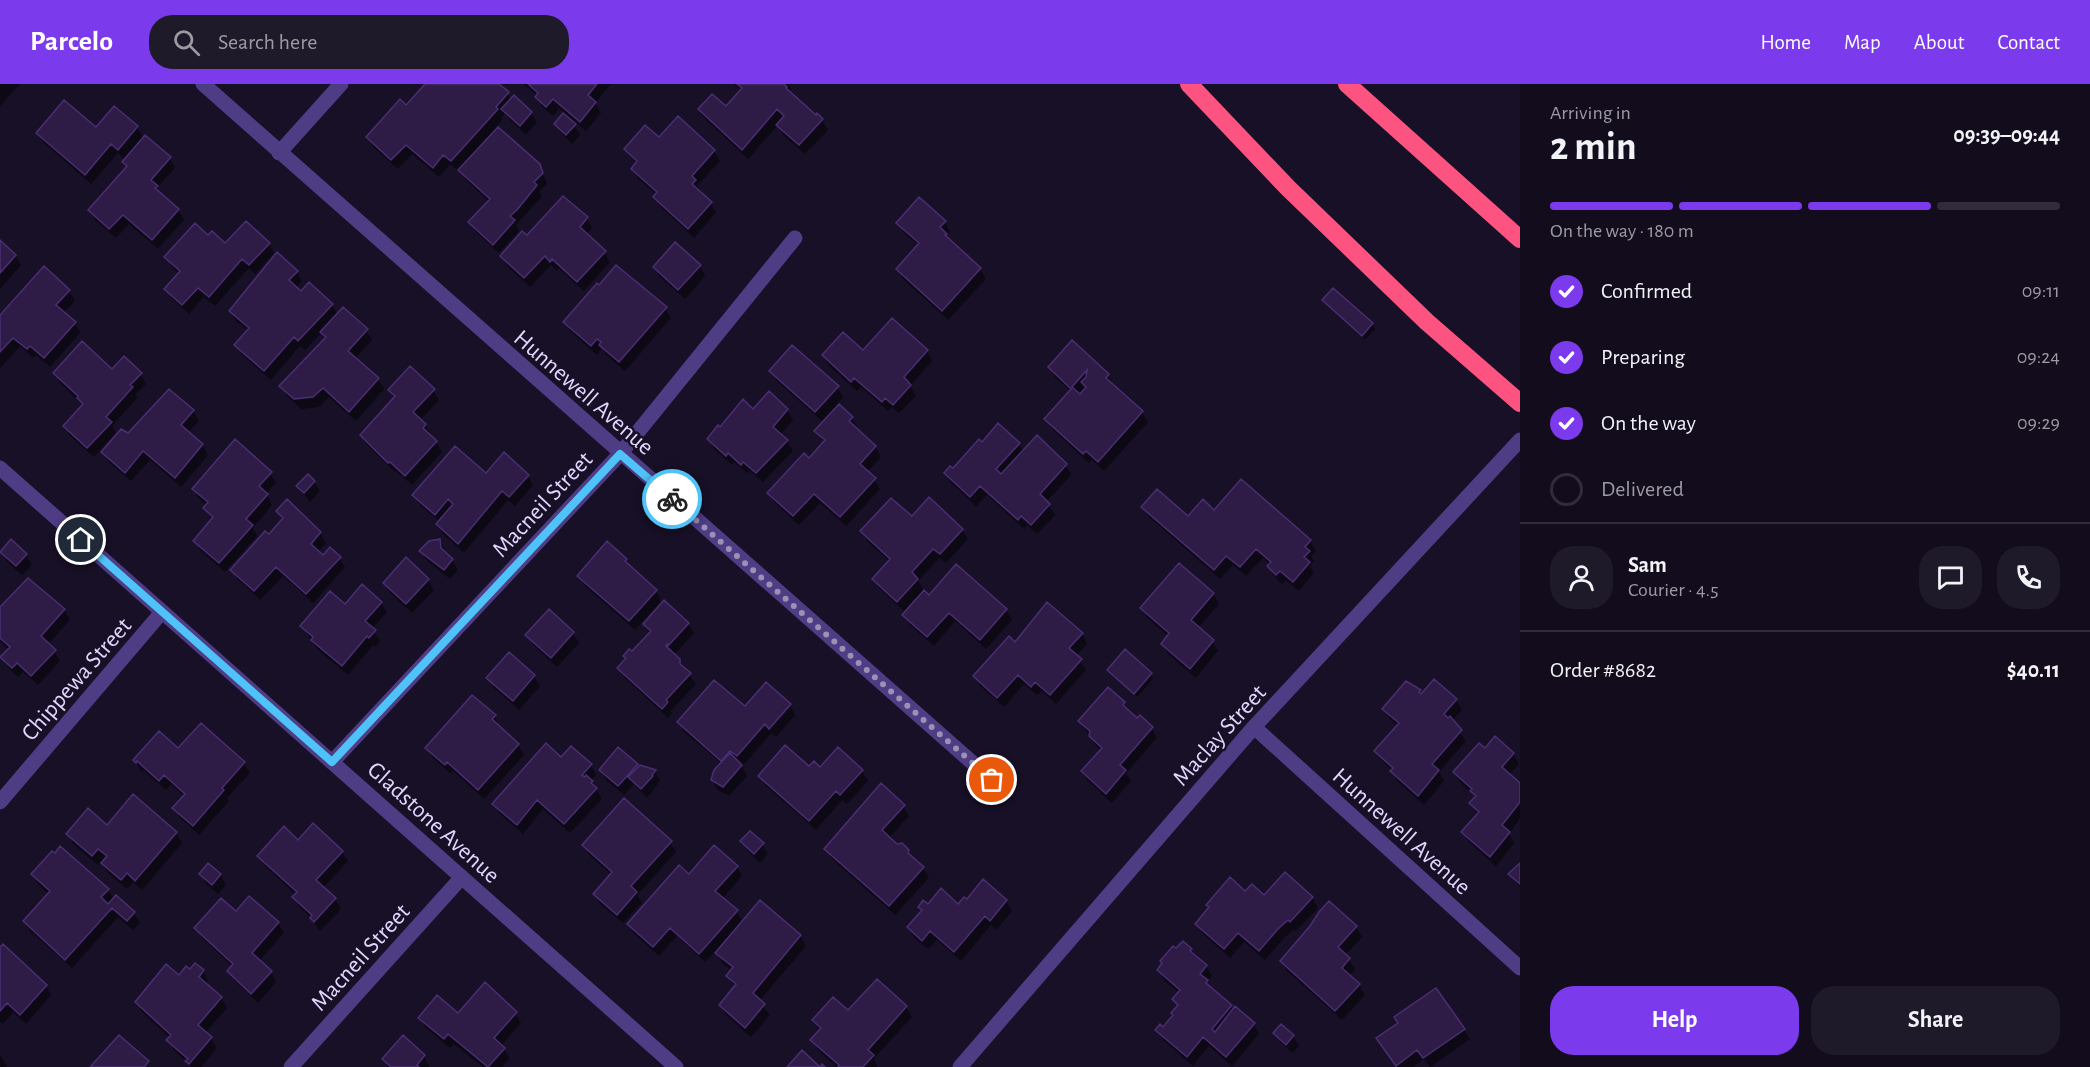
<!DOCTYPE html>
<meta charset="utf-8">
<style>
:root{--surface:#120c1c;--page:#1f1a29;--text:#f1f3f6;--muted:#9c9ba3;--line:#312c3b;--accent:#7c3aed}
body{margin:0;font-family:"Alegreya Sans",sans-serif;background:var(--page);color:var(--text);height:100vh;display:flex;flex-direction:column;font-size:22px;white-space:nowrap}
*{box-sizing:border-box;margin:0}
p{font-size:20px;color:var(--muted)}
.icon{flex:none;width:33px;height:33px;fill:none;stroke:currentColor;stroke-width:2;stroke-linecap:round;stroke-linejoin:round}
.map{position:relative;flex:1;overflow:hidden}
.panel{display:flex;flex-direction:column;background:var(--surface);width:570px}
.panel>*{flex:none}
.pin{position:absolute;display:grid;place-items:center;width:51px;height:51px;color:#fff;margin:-26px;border:3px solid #fff;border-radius:50%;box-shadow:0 2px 6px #0007}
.courier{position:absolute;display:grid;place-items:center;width:60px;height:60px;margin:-30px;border:4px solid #4fc3f7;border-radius:50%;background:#fff;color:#222;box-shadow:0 2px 8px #0007}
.head em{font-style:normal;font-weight:700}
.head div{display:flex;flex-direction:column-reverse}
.head{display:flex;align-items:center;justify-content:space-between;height:102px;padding:0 30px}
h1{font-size:39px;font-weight:700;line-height:45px}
.bar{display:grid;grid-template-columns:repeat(4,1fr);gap:9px 6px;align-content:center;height:72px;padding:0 30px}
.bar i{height:8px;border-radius:4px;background:var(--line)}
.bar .on{background:var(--accent)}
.bar p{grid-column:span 4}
.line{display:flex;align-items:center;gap:15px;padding:0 30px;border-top:2px solid var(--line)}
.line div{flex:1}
.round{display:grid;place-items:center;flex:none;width:63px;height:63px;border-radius:24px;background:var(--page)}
ol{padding:0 30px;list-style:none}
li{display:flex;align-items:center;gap:18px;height:66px}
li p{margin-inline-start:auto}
li .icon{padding:6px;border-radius:50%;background:var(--accent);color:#fff;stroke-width:4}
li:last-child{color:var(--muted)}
li i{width:33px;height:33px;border:3px solid var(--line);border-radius:50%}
.button{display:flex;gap:12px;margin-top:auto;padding:12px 30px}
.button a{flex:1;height:69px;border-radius:24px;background:var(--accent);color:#fff;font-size:24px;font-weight:700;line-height:69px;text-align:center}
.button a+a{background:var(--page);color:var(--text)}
header{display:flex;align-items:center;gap:36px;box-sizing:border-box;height:84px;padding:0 30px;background:var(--accent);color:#fff}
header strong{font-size:28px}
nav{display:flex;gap:33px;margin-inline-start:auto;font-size:21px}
.search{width:420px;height:54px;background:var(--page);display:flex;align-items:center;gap:15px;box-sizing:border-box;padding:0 21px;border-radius:24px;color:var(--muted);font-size:22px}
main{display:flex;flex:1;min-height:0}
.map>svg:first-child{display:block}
.shadow{fill:#0007}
.building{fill:#2e1c47;stroke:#4a2e73;stroke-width:1.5;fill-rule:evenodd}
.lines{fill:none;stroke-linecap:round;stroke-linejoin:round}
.minor{stroke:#4e3c85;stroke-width:15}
.tertiary{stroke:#4e3c85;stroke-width:15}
.motorway{stroke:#fc5380;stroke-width:18}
.done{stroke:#9c91b2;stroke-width:6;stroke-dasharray:0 10.8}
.route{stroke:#4fc3f7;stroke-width:8}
.labels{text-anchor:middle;stroke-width:5;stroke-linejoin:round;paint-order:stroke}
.street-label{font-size:24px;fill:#e3d6fe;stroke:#181026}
</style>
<header>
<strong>Parcelo</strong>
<div class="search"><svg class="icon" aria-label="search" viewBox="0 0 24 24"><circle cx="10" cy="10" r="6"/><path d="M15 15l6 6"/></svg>Search here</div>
<nav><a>Home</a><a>Map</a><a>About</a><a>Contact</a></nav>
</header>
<main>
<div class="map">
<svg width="1520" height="983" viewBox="0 0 1520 983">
<rect width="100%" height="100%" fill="#181026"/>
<path class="shadow" d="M0 0H20L0 22Z
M427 0H497L507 9 511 16 531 29 537 38 526 51 509 35 505 29 501 34 502 36 496 43 539 81 547 99 539 108 542 112 516 141 519 147 499 169 476 148 470 138 489 118 466 96 459 84 457 86 450 80 439 93 412 70 398 85 373 63 368 53 407 23Z
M523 0H611L595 19 601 29 586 47 567 31 566 33 574 41 580 51 572 60 562 50 556 40 565 29 559 24 553 32 542 23 538 12Z
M734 0H788L791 5 789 9 816 33 822 36 828 46 805 70 783 51 778 41 748 75 705 35 699 26 726 24 741 7Z
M678 34 714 67 720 77 697 102 700 107 699 108 711 119 716 129 694 154 661 123 655 113 657 111 638 95 633 85 637 80 625 65 659 55Z
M137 43 144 55 170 74 175 84 157 104 162 111 178 126 184 136 158 165 129 140 116 154 95 136 90 126 127 84 123 78 125 76 118 69 91 100 44 59 38 49Z
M587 134 592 144 586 151 604 168 610 178 584 207 558 184 557 187 551 181 530 203 507 182 501 172 527 153Z
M945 138 950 148 946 152 949 157 980 185 986 195 948 236 903 195 898 186 919 162 904 149 898 139Z
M208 153 226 161 268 159 274 169 255 190 249 184 215 222 204 213 189 230 172 215 166 205 179 190 172 183 166 173Z
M0 158 15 171 21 181 0 205Z
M675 160 700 182 705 192 685 215 660 193 654 183Z
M297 188 302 197 296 204 301 209 332 221 338 231 366 246 372 256 355 275 378 295 384 305 356 337 329 313 319 323 301 325 287 312 281 302 326 255 322 248 305 266 300 262 271 296 242 271 236 261 248 247 236 237 230 227Z
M1333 206 1372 240 1375 245 1365 256 1326 220 1324 216Z
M69 207 75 217 63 229 75 239 80 249 50 283 36 271 33 274 20 262 0 284V233Z
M665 224 671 234 625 287 606 271 602 264 597 271 571 248 565 238Z
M1072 258 1108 291 1113 301 1142 328 1148 338 1104 387 1092 376 1089 379 1052 345 1046 335 1071 308 1055 293 1049 283Z
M927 267 932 277 910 302 916 312 899 329 891 323 888 327 861 303 857 307 829 282 823 272Z
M112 287 141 290 146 300 136 310 137 314 112 342 116 349 94 373 70 352 65 342 83 322 60 299 55 289Z
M771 287 837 303 843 313 837 320 852 334 858 344 856 346 875 363 881 373 867 388 874 395 880 405 846 442 820 419 799 441 775 419 769 410 810 376 825 359 816 347 824 339 777 297Z
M390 306H433L439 316 420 336 425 341 431 350 429 352 436 358 442 368 412 401 396 387 395 388 367 361 361 351 395 314Z
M169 307 193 327 199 337 188 349 202 361 208 371 181 403 150 376 131 397 109 378 103 368 128 352Z
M769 310 787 326 793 336 780 351 787 357 793 367 763 398 750 387 747 389 734 378 732 381 714 365 709 355 753 327Z
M982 360H1019L1024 368 1066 381 1071 391 1046 418 1055 431 1037 450 1027 441 1024 445 987 411 976 422 951 399 945 389 954 386Z
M270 389 276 399 266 410 272 421 253 444 257 452 225 488 201 467 195 457 213 436 205 424 207 421 199 415 194 405Z
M486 391 528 392 533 401 515 422 508 416 464 469 443 450 438 440 440 438 420 421 414 411Z
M314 398 320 407 310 418 298 402Z
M1143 424 1188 434 1214 428 1310 457 1316 467 1311 472 1314 477 1310 482 1314 489 1299 507 1286 496 1282 500 1274 492 1268 482 1270 481 1263 474 1246 492 1233 481 1220 495 1149 433Z
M277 428 320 449 326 459 318 468 323 473 339 474 345 483 313 519 283 492 260 516 238 496 232 486 283 437Z
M912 434 962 446 968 455 946 479 939 474 918 497 923 505 922 507 929 513 957 482 1006 526 1012 536 986 565 955 537 934 562 910 541 904 531 917 516 915 514 904 527 880 505 874 495 890 478 868 458 862 448Z
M440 456 446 470 452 476 458 486 450 495 427 477 421 467Z
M11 457 26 471 32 481 22 491 6 477 1 467Z
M626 476 630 484 656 507 661 517 635 546 585 502 579 492Z
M28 496 64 526 70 536 47 561 54 567 60 577 38 601 23 588 18 593 8 583 2 573 9 566 0 557V525Z
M428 496 434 506 412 529 390 509 385 499Z
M1213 510 1219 520 1198 544 1212 557 1218 567 1196 594 1168 570 1163 560 1169 553 1147 534 1142 524Z
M381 519 387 528 372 545 380 557 375 563 373 561 348 591 318 566 302 542 345 522Z
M645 540H688L694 549 674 571 696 600 671 627 672 629 668 634 625 594 619 584 627 575 625 572 632 569 650 549Z
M573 549 579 559 557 583 533 561 527 551Z
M1082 550 1087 560 1076 572 1086 586 1056 620 1042 607 1037 611 1024 600 1004 623 980 602 975 592 1015 560Z
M509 570 534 592 540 602 519 626 494 604 488 594Z
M1109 586 1151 590 1153 595 1137 613Z
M1420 607 1422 611 1456 616 1462 626 1452 637 1466 657 1439 688 1444 697 1424 721 1397 697 1392 687 1382 677 1376 668 1398 642 1390 635 1384 625Z
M1124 619 1129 629 1151 644 1157 654 1126 689 1131 697 1112 719 1088 697 1082 688 1101 667 1096 662 1080 637Z
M790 621 795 631 776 653 771 649 742 683 747 692 729 712 718 706 712 696 722 680 684 648 679 638 745 624Z
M494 632 500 642 499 643 518 661 524 671 484 715 453 687 451 690 433 674 427 664Z
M201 641 244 679 250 689 227 714 229 717 199 751 180 734 174 724 184 712 171 700 166 706 143 686 142 688 140 686 135 676 178 667Z
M1485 666 1513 670 1519 680 1509 691 1520 701V734L1509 750 1514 759 1496 782 1469 758 1463 748 1478 731 1471 719 1476 714 1460 698 1454 688Z
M591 681 596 691 591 697 602 715 570 749 543 725 523 750 500 730 494 720Z
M637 681 638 684 655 687 660 697 647 714 634 700 624 711 606 696 600 686Z
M810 684 862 687 868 697 847 720 842 716 816 746 766 702 760 692Z
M133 712 176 749 182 759 142 806 133 798 127 805 108 789 101 777 98 781 73 760 68 750 107 743Z
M903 722 909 732 889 754 897 762 908 767 912 774 923 784 929 794 895 831 832 775 826 765Z
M742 757 762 760 768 770 760 779 748 767Z
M298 758 342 768 348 777 323 804 335 815 341 825 320 847 311 834 299 823 293 813 296 811 265 782 259 772Z
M670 758 676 768 637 811 642 819 623 839 600 820 595 810 612 791 589 771 584 761Z
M1520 780V803L1510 790Z
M208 781 220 791 226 801 218 810 206 800 201 790Z
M737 783 742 792 722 815 736 827 743 838 800 852 806 862 759 917 770 931 751 953 726 931 721 921 736 903 728 892 732 887 722 879 716 867 705 878 677 852 659 872 634 850 628 840 689 792Z
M33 791 108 806 114 816 134 829 140 839 133 846 118 833 72 884 30 847 25 838 49 810 38 801Z
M983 798 1006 817 1012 827 996 846 991 841 961 877 937 856 928 865 914 854 909 844 922 828 919 823 959 822 967 817Z
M1245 809 1264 813 1312 814 1318 824 1296 847 1294 845 1283 855 1265 876 1244 858 1230 874 1203 850 1197 840 1210 825Z
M278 839 284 849 259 877 271 888 276 898 258 919 235 897 229 887 233 883 202 854 196 844Z
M1356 843 1362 853 1345 871 1355 885 1349 892 1359 901 1365 911 1342 936 1287 887 1281 877Z
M0 865 46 902 51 911 26 940 13 928 3 940 0 938Z
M1191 866 1196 873 1206 882 1212 892 1207 898 1211 905 1231 922 1234 927 1254 940 1259 950 1232 982 1209 962 1193 982 1163 956 1157 946 1164 945 1175 931 1178 923 1173 915 1179 909 1164 896 1159 886Z
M191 887H203L208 897 206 901 221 914 227 924 205 949 211 954 217 964 201 983H191L174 966 168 956 170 954 142 928 137 918Z
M906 923 912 933 874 974 877 983H837L818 966 812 956 820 947 814 936 848 928Z
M515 929 521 939 501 962 510 974 502 983H483L454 960 450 964 426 944 420 934Z
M1399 939 1464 946 1470 955 1430 983 1424 975 1413 983H1397L1384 964Z
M1281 942 1293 952 1299 962 1293 969 1281 959 1275 950Z
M403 953 424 972 429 983H388L384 975Z
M0 971 2 973 7 983H0Z"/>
<path class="building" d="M425 0H499L509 8 496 23 498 25 451 77 443 71 433 84 406 61 391 76 366 53 400 15 406 21Z
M528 0H597L588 11 596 18 580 38 553 15 546 23 535 13 538 9Z
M737 0H784L787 3 786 4 816 31 817 29 823 35 799 61 776 41 784 32 777 25 742 66 698 25 712 10 726 22 742 4Z
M514 11 532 28 520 42 501 25Z
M64 16 96 43 114 22 138 42 118 66 111 60 85 91 36 49Z
M563 29 576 40 566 51 554 40Z
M678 32 715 66 692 92 696 96 692 100 712 118 688 145 653 113 657 108 631 85 637 77 624 65 645 41 659 53Z
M498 43 540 80 543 89 534 98 537 101 517 126 510 132 515 136 493 161 468 138 490 115 458 86Z
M145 51 171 73 151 96 158 102 155 104 179 125 152 156 123 131 109 145 88 126 127 82 122 78Z
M563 112 588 133 580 143 606 167 577 198 552 175 550 178 545 172 524 194 500 172 522 147 527 151Z
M919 113 946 137 940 143 947 150 945 151 981 184 942 227 896 185 919 159 896 139Z
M246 137 270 159 249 181 242 175 209 213 198 204 182 221 164 205 180 187 164 173 195 139 208 151 212 147 225 159Z
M0 156 16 171 0 189Z
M675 158 701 181 678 206 653 183Z
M277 168 298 187 289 196 301 207 309 198 333 220 298 257 294 253 264 287 234 261 249 244 229 227Z
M616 181 667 223 619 278 599 261 601 258 597 255 591 262 563 238 597 199 599 201Z
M44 182 70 206 56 221 76 238 44 274 30 262 27 265 13 254 0 268V231Z
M1333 204 1373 239 1362 252 1322 216Z
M343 223 368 245 348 267 379 294 349 328 323 304 313 313 294 315 279 302 326 253 320 248Z
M892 234 928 266 904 293 911 301 893 321 885 314 882 318 854 294 851 298 822 271 843 248 863 266Z
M1072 256 1109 290 1106 294 1143 327 1098 378 1086 367 1083 370 1044 335 1071 305 1048 283ZM1087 286 1086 293 1081 298 1086 303 1080 310 1072 303Z
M82 257 112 285 124 272 142 289 130 301 133 303 106 333 112 338 87 364 63 342 83 320 77 314 78 312 53 289Z
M792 261 839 302 815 328 769 287Z
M410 282 435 305 413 328 426 340 423 344 437 357 405 392 390 378 388 379 360 351 395 312 388 306Z
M169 305 194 326 181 341 203 360 175 394 143 367 125 389 101 368 121 345 128 349Z
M769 307 788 325 773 343 788 356 756 389 743 378 741 381 728 369 726 372 707 355 718 341 720 343 743 315 753 325Z
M839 320 853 333 849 337 876 362 860 380 876 394 840 433 814 410 793 432 767 409 804 369 809 374 825 356 814 347Z
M998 339 1020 359 996 385 1001 390 1037 351 1067 380 1040 410 1050 420 1031 441 1021 432 1018 436 980 402 970 413 944 389 950 382 953 384 979 355 982 358Z
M235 355 272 388 259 402 268 410 246 435 253 441 219 479 193 457 213 433 203 424 208 418 192 405Z
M455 362 486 389 504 368 529 391 509 413 502 407 458 460 436 440 453 420 448 415 435 431 412 411Z
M308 390 315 397 304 409 296 402Z
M1241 395 1311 456 1305 463 1310 467 1304 473 1310 478 1293 498 1280 487 1276 491 1267 482 1271 478 1256 465 1240 483 1226 472 1214 486 1141 423 1157 405 1188 432 1203 415 1214 426Z
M929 413 963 445 940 470 933 465 912 488 918 495 897 518 872 495 890 475 860 447 891 414 912 432Z
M287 415 321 448 311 460 323 471 330 463 341 473 306 510 276 483 254 507 230 486 265 447 269 450 283 434 276 427Z
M11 455 27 470 16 482 0 468Z
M440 455 441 464 453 475 444 486 419 467 429 457Z
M607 457 627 475 625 477 657 506 629 537 577 492Z
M406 473 429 495 406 520 383 499Z
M1179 479 1214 509 1191 536 1214 556 1190 585 1161 560 1169 549 1140 524Z
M956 480 1007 525 980 556 949 529 927 553 902 531 924 506 929 511Z
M28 494 65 525 41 552 56 566 31 592 17 579 12 584 0 573 10 563 0 554V523Z
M362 500 382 518 365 537 376 546 369 554 367 552 342 582 311 556 313 553 300 542 330 507 345 520Z
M664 516 689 539 668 562 667 560 666 562 680 575V580L691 589 666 616 668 618 662 625 617 584 626 574 623 572 629 565 632 567 651 547 643 540Z
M1047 518 1083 549 1069 564 1082 575 1050 611 1035 598 1031 603 1018 591 997 614 973 592 1009 552 1015 558Z
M549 525 574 548 551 574 525 551Z
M1125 565 1152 589 1134 610 1107 586Z
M509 568 535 591 513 617 486 594Z
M1434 595 1457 615 1444 630 1448 634 1450 632 1462 646 1432 680 1439 686 1418 712 1390 687 1393 684 1374 667 1399 639 1382 625 1406 597 1421 606 1419 608 1421 610Z
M714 596 745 622 766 598 791 620 769 645 765 640 737 672 730 667 721 677 677 638Z
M1108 603 1125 618 1123 621 1137 634 1140 631 1153 643 1120 681 1126 686 1106 710 1081 687 1102 664 1089 652 1090 647 1078 637Z
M472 611 496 631 492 635 519 660 478 706 447 678 445 681 425 664Z
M201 639 245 678 222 704 224 706 193 742 172 724 185 710 164 691 159 697 137 677 136 679 133 676 159 647 178 664Z
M1495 652 1514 669 1502 683 1520 699V718L1502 741 1510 748 1490 773 1461 748 1479 728 1469 719 1476 712 1470 707 1472 705 1453 688 1479 659 1485 664Z
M546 659 561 673 571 662 592 680 582 691 585 693 586 691 593 697 591 699 597 704 564 740 537 716 517 741 492 720Z
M785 661 809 682 814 677 820 683 838 663 863 686 840 711 836 707 809 737 758 692Z
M618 663 638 680 618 702 599 686Z
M730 669 742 681 723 703 711 696 714 686Z
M640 681 656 686 652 691 653 692 641 705 628 693Z
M881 699 905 721 882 746 897 760 902 759 909 766 908 769 924 783 889 822 824 765Z
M133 710 177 748 135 797 127 789 121 796 101 779 107 772 98 765 92 772 66 750 88 724 107 741Z
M624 714 672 757 631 802 637 808 617 831 593 810 612 788 582 761Z
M313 739 343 767 316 796 336 814 314 838 310 834 312 831 292 813 297 808 257 772 284 742 298 756Z
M750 747 764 759 754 770 740 757Z
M714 761 738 782 715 807 738 826 699 870 670 844 653 863 627 840 679 781 689 790Z
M60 762 109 805 101 813 108 820 116 811 135 828 127 837 112 824 65 876 23 837 50 807 31 790 52 767 55 769Z
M208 779 221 790 212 801 199 790Z
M1520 779V800L1508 790Z
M1285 788 1313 813 1290 838 1288 836 1278 845 1259 867 1238 849 1224 865 1195 840 1209 823 1206 821 1230 793 1245 807 1252 800 1264 811Z
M983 795 1007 816 990 837 985 832 954 868 930 847 922 857 907 843 922 826 918 823 923 816 928 820 941 804 958 820 964 813 967 815Z
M249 812 279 838 252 869 272 887 251 910 227 887 233 880 194 844 221 814 236 827Z
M760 816 801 851 753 909 765 920 745 944 719 921 736 900 726 892 733 883 715 869Z
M1329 817 1357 842 1338 863 1350 874 1342 884 1360 900 1335 927 1280 877 1310 842 1319 828Z
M1183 857 1192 865 1190 867 1207 881 1200 890 1208 896 1206 899 1232 921 1212 945 1215 948 1235 922 1255 939 1226 973 1203 953 1187 973 1155 946 1160 940 1163 943 1173 931 1171 929 1178 921 1172 915 1180 906 1157 886 1162 879 1160 877 1173 862 1176 864Z
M3 860 47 901 20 931 7 919 0 927V863Z
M195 879 204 886 199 893 222 913 198 941 212 953 189 980 185 977 188 975 166 956 171 951 135 918 166 880 179 891 186 882 190 885Z
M877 895 907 922 868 966 874 971 863 983H838L839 981 810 956 821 944 812 936 833 913 848 926Z
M485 898 517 928 494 954 505 964 488 983 454 955 448 950 444 955 418 934 437 911 458 929Z
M1436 904 1465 945 1423 974 1417 966 1396 982 1376 954 1398 939 1394 933Z
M1281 940 1294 951 1286 961 1273 949Z
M119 951 149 977 144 983H90Z
M403 951 425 971 417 981 419 983H391L382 975Z
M802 966 820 983 822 980 825 983H787Z"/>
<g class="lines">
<path class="minor" d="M203 0 992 696
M279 69 341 0
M0 384 676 983
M1254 643 1520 884
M332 678 620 370 795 154
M0 718 162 528
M291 983 462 793"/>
<path class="tertiary" d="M960 983 1254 643 1520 356"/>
<path class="motorway" d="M1189 0 1288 104 1427 238 1520 319
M1347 0 1520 155"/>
</g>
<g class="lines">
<path class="done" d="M672 415 992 696"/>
<path class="route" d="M81 456 332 678 620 370 672 415"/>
</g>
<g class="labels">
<g class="street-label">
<text transform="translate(584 308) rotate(41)" y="8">Hunnewell Avenue</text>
<text transform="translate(542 420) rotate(-47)" y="8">Macneil Street</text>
<text transform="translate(76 595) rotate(-49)" y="8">Chippewa Street</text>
<text transform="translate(1219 651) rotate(-48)" y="8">Maclay Street</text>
<text transform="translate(434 738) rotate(42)" y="8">Gladstone Avenue</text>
<text transform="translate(1402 747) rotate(42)" y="8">Hunnewell Avenue</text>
<text transform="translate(360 873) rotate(-48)" y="8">Macneil Street</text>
</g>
</g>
</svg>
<div class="pin" style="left:992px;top:696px;background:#ea580c"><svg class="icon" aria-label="bag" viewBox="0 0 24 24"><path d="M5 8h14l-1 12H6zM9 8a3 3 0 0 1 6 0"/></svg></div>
<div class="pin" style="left:81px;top:456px;background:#1f2937"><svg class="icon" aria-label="home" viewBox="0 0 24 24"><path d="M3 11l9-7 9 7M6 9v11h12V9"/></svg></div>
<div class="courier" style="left:672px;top:415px"><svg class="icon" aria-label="bike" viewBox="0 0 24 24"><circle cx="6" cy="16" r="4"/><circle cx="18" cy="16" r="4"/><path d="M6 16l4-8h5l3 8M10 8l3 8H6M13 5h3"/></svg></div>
</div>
<section class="panel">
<div class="head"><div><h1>2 min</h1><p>Arriving in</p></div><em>09:39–09:44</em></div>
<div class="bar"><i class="on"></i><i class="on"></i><i class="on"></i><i></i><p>On the way · 180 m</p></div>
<ol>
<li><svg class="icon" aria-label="check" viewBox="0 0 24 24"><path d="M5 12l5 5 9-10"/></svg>Confirmed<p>09:11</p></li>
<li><svg class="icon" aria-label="check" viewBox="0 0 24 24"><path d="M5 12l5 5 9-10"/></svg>Preparing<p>09:24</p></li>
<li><svg class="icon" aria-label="check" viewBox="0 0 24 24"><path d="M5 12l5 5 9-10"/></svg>On the way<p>09:29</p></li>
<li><i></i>Delivered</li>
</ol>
<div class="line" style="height:108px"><a class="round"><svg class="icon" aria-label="person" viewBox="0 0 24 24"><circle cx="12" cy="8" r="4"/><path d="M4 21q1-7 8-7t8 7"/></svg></a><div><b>Sam</b><p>Courier · 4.5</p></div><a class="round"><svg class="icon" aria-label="chat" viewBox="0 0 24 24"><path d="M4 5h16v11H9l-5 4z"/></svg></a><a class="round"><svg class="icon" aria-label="phone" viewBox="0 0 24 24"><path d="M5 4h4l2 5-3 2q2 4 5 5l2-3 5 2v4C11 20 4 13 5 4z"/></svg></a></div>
<div class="line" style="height:78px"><div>Order #8682</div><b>$40.11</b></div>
<div class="button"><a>Help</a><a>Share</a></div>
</section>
</main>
